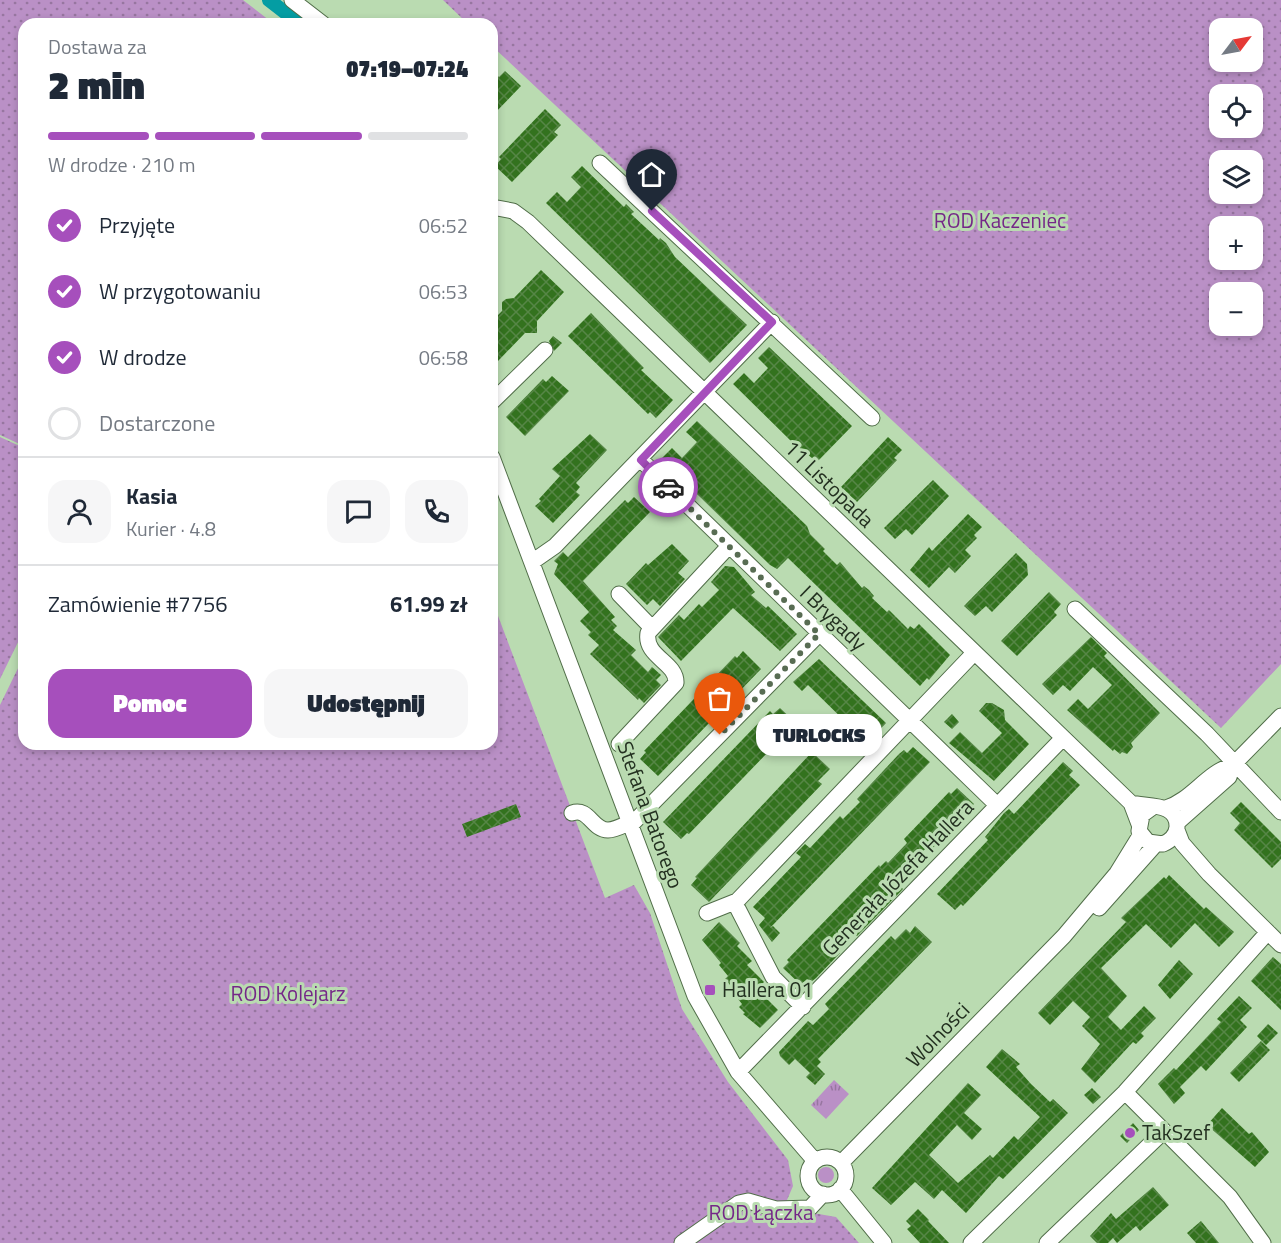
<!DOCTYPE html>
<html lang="pl">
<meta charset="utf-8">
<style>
:root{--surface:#fff;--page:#f6f6f7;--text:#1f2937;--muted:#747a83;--line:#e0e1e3;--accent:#a64fbc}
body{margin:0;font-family:"Titillium Web",sans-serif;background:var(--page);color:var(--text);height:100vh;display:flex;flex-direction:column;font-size:22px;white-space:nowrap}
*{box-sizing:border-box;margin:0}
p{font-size:20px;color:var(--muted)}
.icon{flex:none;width:33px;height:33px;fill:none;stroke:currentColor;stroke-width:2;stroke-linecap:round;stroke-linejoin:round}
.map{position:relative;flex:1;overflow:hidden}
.details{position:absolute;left:18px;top:18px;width:480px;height:732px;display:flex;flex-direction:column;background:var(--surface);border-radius:18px;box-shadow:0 3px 9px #0003}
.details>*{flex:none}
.needle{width:39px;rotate:58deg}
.tools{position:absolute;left:1209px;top:18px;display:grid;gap:12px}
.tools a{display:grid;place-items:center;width:54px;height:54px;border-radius:12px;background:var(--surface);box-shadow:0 3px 9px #0003;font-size:30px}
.pin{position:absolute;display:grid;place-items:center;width:51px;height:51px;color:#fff;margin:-62px -26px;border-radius:50% 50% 50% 0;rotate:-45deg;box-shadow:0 0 6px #0007}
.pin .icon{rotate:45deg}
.courier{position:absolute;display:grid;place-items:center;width:60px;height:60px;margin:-30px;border:4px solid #a64fbc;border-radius:50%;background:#fff;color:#222;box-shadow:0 2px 8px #0007}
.bubble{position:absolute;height:42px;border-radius:18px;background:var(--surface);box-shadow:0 3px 9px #0003;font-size:20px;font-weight:800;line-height:42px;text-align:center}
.overview em{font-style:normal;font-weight:800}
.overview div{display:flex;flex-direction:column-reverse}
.overview{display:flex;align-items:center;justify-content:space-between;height:102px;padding:0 30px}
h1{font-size:39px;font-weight:800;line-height:45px}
.bar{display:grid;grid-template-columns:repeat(4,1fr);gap:9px 6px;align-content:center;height:72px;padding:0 30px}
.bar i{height:8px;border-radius:4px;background:var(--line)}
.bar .current{background:var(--accent)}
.bar p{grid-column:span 4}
.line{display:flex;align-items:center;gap:15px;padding:0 30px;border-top:2px solid var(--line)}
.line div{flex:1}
.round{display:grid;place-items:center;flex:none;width:63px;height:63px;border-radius:18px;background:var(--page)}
ol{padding:0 30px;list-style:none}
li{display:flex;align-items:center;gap:18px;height:66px}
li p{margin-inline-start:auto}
li .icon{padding:6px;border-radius:50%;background:var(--accent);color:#fff;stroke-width:4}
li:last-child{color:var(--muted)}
li i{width:33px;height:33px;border:3px solid var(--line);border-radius:50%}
.primary-button{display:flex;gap:12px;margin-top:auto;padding:12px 30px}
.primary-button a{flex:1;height:69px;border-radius:18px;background:var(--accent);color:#fff;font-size:24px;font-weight:800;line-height:69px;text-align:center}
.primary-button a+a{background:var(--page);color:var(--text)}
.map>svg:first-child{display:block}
.grass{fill:#ba90c6}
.park{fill:url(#park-tufts)}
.garden{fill:url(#garden-dots);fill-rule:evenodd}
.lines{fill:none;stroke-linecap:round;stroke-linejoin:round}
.canal{stroke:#049da3;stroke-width:14}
.building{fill:url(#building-cross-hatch)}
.minor-casing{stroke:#516e49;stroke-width:17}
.minor{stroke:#fff;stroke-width:15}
.done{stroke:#586c53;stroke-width:6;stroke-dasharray:0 10.8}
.route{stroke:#a64fbc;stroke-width:8}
.poi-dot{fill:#a64fbc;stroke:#badbb1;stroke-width:2}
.labels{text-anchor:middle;stroke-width:6;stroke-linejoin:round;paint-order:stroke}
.park-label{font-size:21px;fill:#752788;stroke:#badbb1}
.street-label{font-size:21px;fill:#233020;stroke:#badbb1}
.poi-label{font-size:21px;fill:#233020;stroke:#badbb1;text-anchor:start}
</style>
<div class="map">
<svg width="1281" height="1243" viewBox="0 0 1281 1243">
<defs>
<pattern id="park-tufts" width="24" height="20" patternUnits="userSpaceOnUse" patternTransform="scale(1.5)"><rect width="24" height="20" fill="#ba90c6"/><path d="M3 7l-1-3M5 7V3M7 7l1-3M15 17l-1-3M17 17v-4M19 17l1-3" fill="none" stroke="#9776a0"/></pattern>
<pattern id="garden-dots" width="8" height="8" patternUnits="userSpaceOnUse" patternTransform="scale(1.5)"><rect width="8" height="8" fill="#ba90c6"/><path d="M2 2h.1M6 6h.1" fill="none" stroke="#9776a0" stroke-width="1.8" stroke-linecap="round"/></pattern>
<pattern id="building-cross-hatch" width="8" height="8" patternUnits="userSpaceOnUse" patternTransform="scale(1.5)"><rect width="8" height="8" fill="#33721e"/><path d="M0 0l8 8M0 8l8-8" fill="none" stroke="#568646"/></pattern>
</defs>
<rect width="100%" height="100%" fill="#badbb1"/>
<path class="grass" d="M818 1175a8 8 0 1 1 16 0a8 8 0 1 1-16 0Z"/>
<path class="park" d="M834 1080 849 1094 826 1119 811 1105Z"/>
<path class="garden" d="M0 0H243L274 24H24V446L0 435Z
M443 0H1281V664L1221 728 492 46V24H468ZM1220 28H1252V62H1220ZM1220 94H1252V128H1220ZM1220 160H1252V194H1220ZM1220 226H1252V260H1220ZM1220 292H1252V326H1220Z
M0 437 24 448V630L0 679Z
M492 600 605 898 634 885 650 913 682 1009 728 1082 788 1160 793 1186 787 1200 793 1217 813 1213 836 1217 859 1243H0V705L24 656V744H492Z"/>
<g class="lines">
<path class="canal" d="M269 0 300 24"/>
</g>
<path class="building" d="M492 71 499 77 505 71 521 86 492 116Z
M545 109 561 125 554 132 558 135 512 182 495 166 501 159 499 157Z
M582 166 624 207 626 204 634 212 631 214 659 240 660 238 666 243 675 257 747 325 710 363 546 203 557 192 567 202 581 187 571 177Z
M541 270 564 292 537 321V333H525L498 361 492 356V321L502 311V302L506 299 514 298Z
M591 313 644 368 641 370 673 400 656 418 650 412 648 414 568 336Z
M553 336 562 343 554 351 549 341Z
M769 347 852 426 817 462 793 443 733 384 744 373 754 383 768 368 758 358Z
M552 376 569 391 525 436 506 417 543 379 546 382Z
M697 421 807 526 810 534 825 549 823 551 837 565 840 562 862 588 864 586 869 590 874 596 872 598 887 612 889 610 908 629 910 626 914 629 919 624 950 655 929 680 927 678 920 686 788 558 777 569 770 565 661 459 672 448 682 458 697 442 686 432Z
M590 434 607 450 576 483 580 487 576 492 580 495 553 523 535 506 541 501 539 499 560 476 552 469Z
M888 437 902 450 894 458 897 460 857 502 841 487Z
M933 480 949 496 912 535 906 529 895 539 884 528Z
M634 497 650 512 583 581 615 617 611 620 617 626 613 630 636 650 631 655 648 672 652 667 661 675 656 680 661 685 644 703 639 698 638 700 590 654 599 645 588 635 591 632 580 621 589 612 554 574 558 564 554 561 563 552 568 557 625 500 628 503Z
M968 514 982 527 974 535 977 538 965 550 971 556 955 573 949 567 929 588 910 570 929 547 932 551Z
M672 544 689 561 678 573 685 579 660 606 653 599 647 605 626 584 646 563 648 565Z
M1016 553 1027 564 1028 575 992 612 986 606 975 616 964 606Z
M725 566 734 567 755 592 751 595 766 608 768 606 797 634 780 651 733 608 681 661 658 637 679 615 684 620 699 604 702 607 719 590 711 582Z
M1049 592 1061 604 1054 612 1057 615 1017 656 1001 641Z
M1091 637 1107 653 1104 656 1160 713 1131 743 1133 747 1127 754 1122 752 1120 754 1114 749 1113 751 1067 710 1078 699 1088 709 1112 685 1093 667 1070 691 1063 685 1053 695 1042 684Z
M743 651 761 669 658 776 640 759 646 752 644 751 735 656 737 658Z
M819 659 886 723 869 741 862 734 860 736 808 685 802 691 793 682Z
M986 703H992L1004 710 1005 720 1029 744 994 781 949 743 960 732 982 753 1002 733 979 711Z
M780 708 796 723 689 834 687 833 681 839 663 822 770 711 773 714Z
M952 714 959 722 952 729 944 722Z
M913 747 930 762 770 928 773 926 780 933 772 942 759 925 765 918 753 907 801 857 796 853 805 844 810 848 840 816 843 819 860 802 857 799 899 754 904 750 907 753Z
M812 752 830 769 818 781 822 784 709 902 691 885 697 878 695 877Z
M1063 762 1073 771 1069 775 1080 785 963 906 961 904 955 910 937 894 988 840 985 837 1004 813 1009 809 1014 814Z
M957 788 974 804 929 852 926 848 903 873 904 878 898 884 903 889 857 936 852 932 836 948 840 953 816 978 811 982 807 979 801 985 783 968 789 962 787 960 879 865 880 867 886 861 888 863 907 843 904 839 949 792 951 794Z
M1241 802 1281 842V859L1272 868 1234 830 1240 823 1230 813Z
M516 804 521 817 467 837 462 824Z
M1169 875 1204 909 1206 907 1234 932 1219 947 1195 923 1171 948 1146 924 1101 968 1127 996 1108 1017 1121 1030 1144 1006 1156 1018 1141 1033 1144 1036 1136 1044 1133 1042 1095 1083 1081 1069 1100 1044 1082 1026 1090 1017 1073 1001 1050 1025 1038 1013 1126 922 1121 918 1164 877 1166 879Z
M719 922 740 943 737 946 752 961 747 965 764 982 757 989 778 1010 760 1028 743 1014 745 1013 739 1007 742 1004 738 999 740 997 725 979 728 976 719 965 721 963 702 940Z
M915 926 932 942 818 1059 821 1062 817 1066 825 1074 815 1085 806 1077 810 1073 795 1059 789 1065 780 1056 779 1052 808 1021 813 1025 829 1009 825 1004 891 936 895 940 906 929 910 933Z
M1273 957 1281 964V1010L1251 981Z
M1179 960 1193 974 1170 999 1158 985Z
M1239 996 1252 1008 1240 1020 1247 1027 1206 1071 1201 1066 1180 1087 1185 1093 1174 1104 1158 1084 1174 1068 1176 1070 1221 1022 1217 1019Z
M1268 1024 1278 1033 1266 1045 1257 1036Z
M1261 1041 1270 1050 1239 1082 1230 1073Z
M1002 1049 1020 1064 1016 1067 1031 1084 1050 1102 1053 1099 1068 1113 1003 1179 999 1176 966 1213 942 1190 934 1199 915 1182 891 1205 872 1188 968 1083 981 1095 964 1113 982 1129 972 1140 957 1125 929 1155 958 1183 990 1155 993 1158 1014 1136 1018 1140 1040 1117 986 1067Z
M1092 1088 1101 1097 1093 1104 1084 1095Z
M1222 1108 1249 1134 1252 1132 1269 1152 1255 1167 1207 1125Z
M1133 1123 1139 1130 1127 1143 1120 1136Z
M1153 1187 1169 1205 1140 1231 1136 1226 1117 1243 1113 1238 1108 1243H1097L1090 1236 1111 1213 1116 1219Z
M918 1209 929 1220 928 1221 949 1243H920L907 1229 911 1226 906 1221Z
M1201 1221 1219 1243H1196L1187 1233Z"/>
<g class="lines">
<g class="minor-casing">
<path id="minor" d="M292 0 323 24
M600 163 872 418
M492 207 513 211 528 222 1131 803 1139 824
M492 402 545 350
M492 457 695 996 738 1072 815 1161
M641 460 997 805
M532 562 555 546 772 322
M619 594 651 627
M1075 609 1207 734 1281 812
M619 744 676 683C677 662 644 657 648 633L729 546
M1131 803C1147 807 1178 802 1177 827 1176 836 1170 841 1163 844L1148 842 1139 831 1142 815 1153 807
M1166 808C1192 800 1207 772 1233 765
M572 813C589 807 592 830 608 830 615 830 624 825 631 822
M1177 823 1229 777 1233 765 1281 716
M632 824 819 634
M1177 830 1182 843 1209 874 1281 945
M1099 908 1155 845
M707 913 737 901
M803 1007 773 977 737 907V901L974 653
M738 1072 1063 738
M1125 1092 1230 1197 1263 1243
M808 1176a19 19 0 1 1 38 0a19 19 0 1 1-38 0Z
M841 1163 1064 936 1117 873 1141 834
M840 1189 884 1243
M682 1243 739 1203 748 1201 776 1209 810 1208 823 1194
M971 1243 1125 1092 1268 932
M1047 1243 1163 1132"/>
</g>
<use href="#minor" class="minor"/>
</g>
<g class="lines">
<path class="done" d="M668 487 819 634 720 735"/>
<path class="route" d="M652 211 772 322 641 460 668 487"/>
</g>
<g class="poi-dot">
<rect x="704" y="984" width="12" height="12" rx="3"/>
<circle cx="1130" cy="1133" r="6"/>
</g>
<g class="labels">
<g class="park-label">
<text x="1000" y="228">ROD Kaczeniec</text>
<text x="288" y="1001">ROD Kolejarz</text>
<text x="761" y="1220">ROD Łączka</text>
</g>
<g class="street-label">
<text transform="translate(829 484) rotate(44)" y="7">11 Listopada</text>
<text transform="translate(833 618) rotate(44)" y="7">I Brygady</text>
<text transform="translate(650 815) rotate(70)" y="7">Stefana Batorego</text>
<text transform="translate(898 878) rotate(-46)" y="7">Generała Józefa Hallera</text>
<text transform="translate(938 1035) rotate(-46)" y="7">Wolności</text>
</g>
<g class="poi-label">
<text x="722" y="997">Hallera 01</text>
<text x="1142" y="1140">TakSzef</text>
</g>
</g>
</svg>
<div class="tools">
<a><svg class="needle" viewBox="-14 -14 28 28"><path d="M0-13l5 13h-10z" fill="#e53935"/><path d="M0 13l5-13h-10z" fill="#747a83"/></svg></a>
<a><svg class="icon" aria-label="locate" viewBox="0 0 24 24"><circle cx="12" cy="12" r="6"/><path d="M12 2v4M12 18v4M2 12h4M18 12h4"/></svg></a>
<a><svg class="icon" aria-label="layers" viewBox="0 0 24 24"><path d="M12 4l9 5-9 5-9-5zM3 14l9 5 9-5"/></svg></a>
<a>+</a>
<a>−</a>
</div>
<div class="pin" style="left:720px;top:735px;background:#ea580c"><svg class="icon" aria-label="bag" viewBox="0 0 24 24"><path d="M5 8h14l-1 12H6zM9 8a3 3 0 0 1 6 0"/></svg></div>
<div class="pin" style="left:652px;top:211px;background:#1f2937"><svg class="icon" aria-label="home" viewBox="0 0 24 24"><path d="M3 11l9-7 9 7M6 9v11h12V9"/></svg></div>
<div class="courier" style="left:668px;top:487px"><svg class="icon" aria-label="car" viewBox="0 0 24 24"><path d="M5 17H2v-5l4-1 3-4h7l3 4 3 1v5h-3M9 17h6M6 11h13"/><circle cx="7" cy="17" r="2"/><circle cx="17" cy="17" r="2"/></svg></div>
<div class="bubble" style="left:756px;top:714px;width:126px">TURLOCKS</div>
<section class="details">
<div class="overview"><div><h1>2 min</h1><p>Dostawa za</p></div><em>07:19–07:24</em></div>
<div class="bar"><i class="current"></i><i class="current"></i><i class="current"></i><i></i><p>W drodze · 210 m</p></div>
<ol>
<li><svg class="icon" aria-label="check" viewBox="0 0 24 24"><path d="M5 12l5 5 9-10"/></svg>Przyjęte<p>06:52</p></li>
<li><svg class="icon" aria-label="check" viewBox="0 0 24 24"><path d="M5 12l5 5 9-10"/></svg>W przygotowaniu<p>06:53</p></li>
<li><svg class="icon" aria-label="check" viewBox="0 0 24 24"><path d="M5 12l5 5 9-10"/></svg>W drodze<p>06:58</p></li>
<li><i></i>Dostarczone</li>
</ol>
<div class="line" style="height:108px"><a class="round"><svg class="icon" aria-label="person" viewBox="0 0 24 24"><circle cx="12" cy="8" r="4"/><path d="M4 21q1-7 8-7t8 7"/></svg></a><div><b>Kasia</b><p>Kurier · 4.8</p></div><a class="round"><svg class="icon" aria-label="chat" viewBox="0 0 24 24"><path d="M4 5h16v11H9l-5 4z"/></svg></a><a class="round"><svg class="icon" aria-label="phone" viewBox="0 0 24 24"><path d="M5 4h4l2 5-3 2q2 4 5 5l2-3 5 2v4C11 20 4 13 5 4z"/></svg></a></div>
<div class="line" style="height:78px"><div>Zamówienie #7756</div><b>61.99 zł</b></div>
<div class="primary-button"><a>Pomoc</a><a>Udostępnij</a></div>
</section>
</div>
